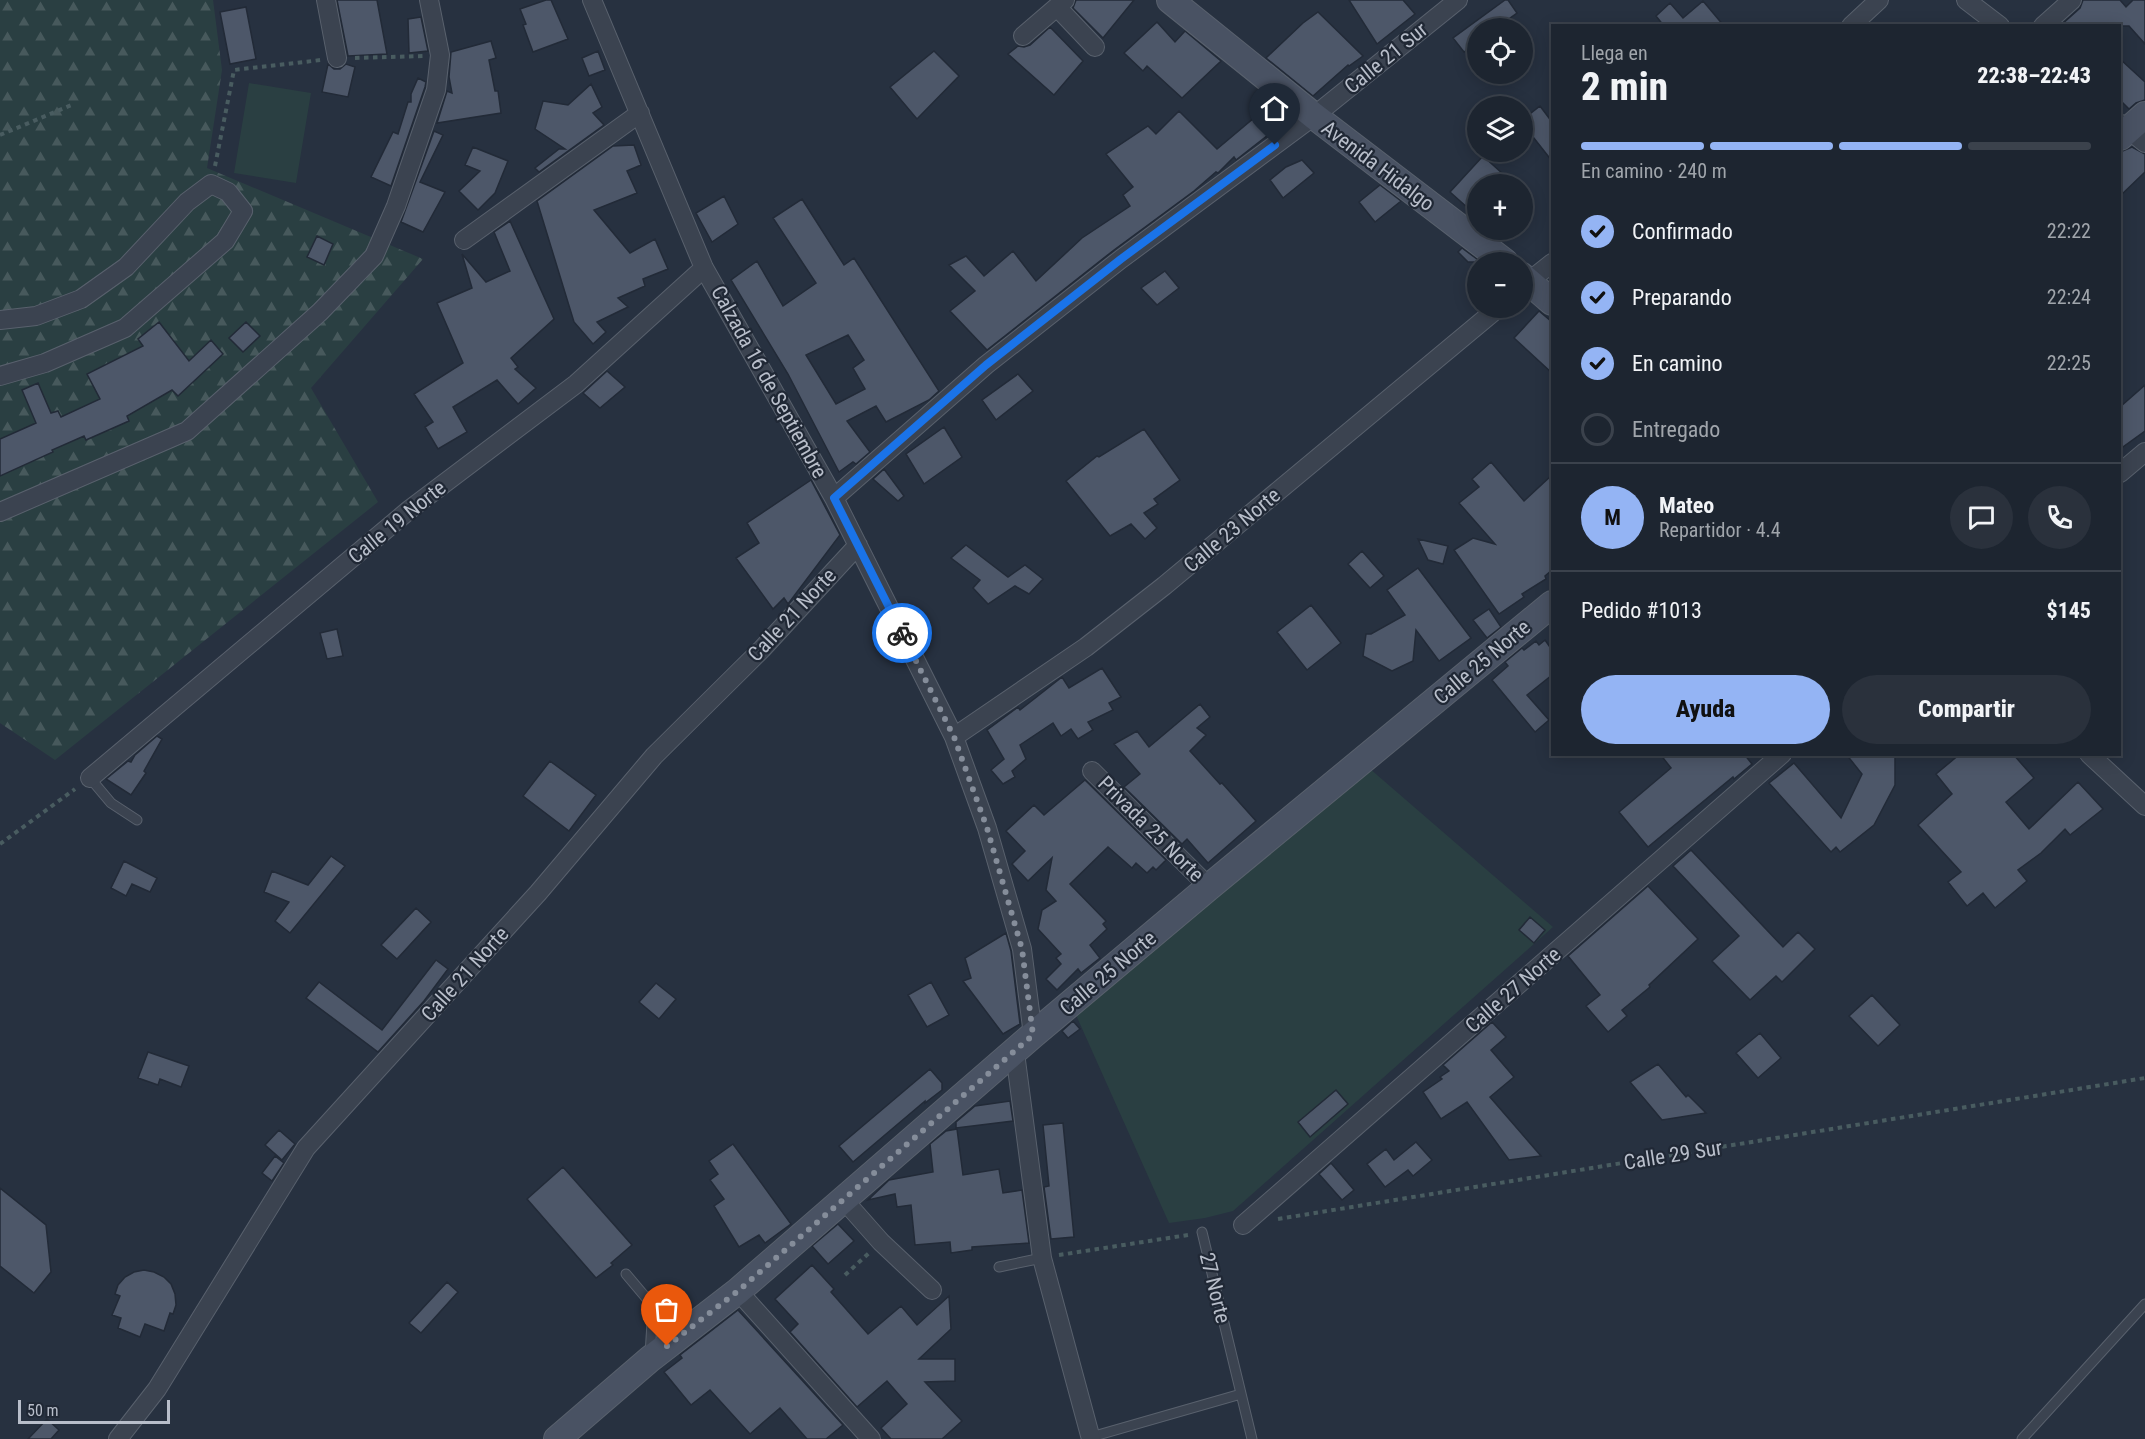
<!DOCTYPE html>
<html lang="es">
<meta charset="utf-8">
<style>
:root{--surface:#1d2530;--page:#2a313c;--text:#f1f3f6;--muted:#a0a5ab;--line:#3b424c;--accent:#94b4f4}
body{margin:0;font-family:"Roboto Condensed",sans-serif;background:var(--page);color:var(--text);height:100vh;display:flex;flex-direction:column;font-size:22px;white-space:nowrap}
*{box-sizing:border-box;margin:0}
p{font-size:20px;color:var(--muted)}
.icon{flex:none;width:33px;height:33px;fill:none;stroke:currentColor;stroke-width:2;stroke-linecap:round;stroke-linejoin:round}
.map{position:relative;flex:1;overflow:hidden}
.drawer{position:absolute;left:1551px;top:24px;width:570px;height:732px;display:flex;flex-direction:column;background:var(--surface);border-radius:0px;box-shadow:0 3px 15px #0003,0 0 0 2px var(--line)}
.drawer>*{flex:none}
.tools{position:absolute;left:1467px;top:18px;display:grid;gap:12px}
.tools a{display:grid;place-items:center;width:66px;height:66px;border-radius:50%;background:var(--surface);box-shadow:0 3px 15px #0003,0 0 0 2px var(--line);font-size:30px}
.scale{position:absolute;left:18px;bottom:15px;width:152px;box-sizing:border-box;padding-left:6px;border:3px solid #b8beca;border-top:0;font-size:16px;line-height:21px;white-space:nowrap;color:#b8beca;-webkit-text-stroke:4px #202835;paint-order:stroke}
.pin{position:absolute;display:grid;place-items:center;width:51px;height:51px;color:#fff;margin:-62px -26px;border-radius:50% 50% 50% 0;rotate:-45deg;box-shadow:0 0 6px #0007}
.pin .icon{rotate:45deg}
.courier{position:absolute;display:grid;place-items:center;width:60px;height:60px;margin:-30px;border:4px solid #1a73e8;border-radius:50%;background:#fff;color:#222;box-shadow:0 2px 8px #0007}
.headline em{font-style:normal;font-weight:800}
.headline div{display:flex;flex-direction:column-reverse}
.headline{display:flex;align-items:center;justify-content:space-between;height:102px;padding:0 30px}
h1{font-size:39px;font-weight:800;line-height:45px}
.bar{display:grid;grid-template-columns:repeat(4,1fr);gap:9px 6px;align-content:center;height:72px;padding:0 30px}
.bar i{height:8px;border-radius:4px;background:var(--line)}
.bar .current{background:var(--accent)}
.bar p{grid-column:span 4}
.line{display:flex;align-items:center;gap:15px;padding:0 30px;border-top:2px solid var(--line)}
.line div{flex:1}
.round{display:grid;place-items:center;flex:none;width:63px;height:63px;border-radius:32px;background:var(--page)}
ol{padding:0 30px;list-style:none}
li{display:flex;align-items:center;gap:18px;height:66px}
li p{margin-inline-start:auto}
li .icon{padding:6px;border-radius:50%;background:var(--accent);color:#111;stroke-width:4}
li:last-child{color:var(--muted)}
li i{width:33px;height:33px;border:3px solid var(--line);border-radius:50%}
.primary-button{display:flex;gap:12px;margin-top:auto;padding:12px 30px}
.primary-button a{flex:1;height:69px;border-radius:36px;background:var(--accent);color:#111;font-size:24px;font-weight:800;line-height:69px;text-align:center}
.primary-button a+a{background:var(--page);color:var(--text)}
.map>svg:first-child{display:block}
.forest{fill:url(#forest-firs)}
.pitch{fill:#2a3f42}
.building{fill:#4d5769;stroke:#222a37;stroke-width:1.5;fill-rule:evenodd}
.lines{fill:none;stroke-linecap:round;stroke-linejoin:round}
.lane-casing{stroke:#59616d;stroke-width:11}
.street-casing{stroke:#59616d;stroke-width:20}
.secondary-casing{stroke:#59616d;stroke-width:28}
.path{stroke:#495c60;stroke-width:4;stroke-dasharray:4.5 4.5;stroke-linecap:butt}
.lane{stroke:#3b4350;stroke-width:9}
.street{stroke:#3b4350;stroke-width:18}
.secondary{stroke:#495263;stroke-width:26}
.done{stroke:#858d9a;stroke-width:6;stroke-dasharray:0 10.8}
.route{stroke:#1a73e8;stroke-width:8}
.labels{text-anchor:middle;stroke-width:4.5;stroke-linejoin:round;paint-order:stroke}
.street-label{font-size:21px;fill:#b8beca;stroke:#202835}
</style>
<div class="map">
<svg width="2145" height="1439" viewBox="0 0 2145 1439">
<defs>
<pattern id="forest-firs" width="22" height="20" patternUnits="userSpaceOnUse" patternTransform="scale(1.5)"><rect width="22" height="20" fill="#2a3f42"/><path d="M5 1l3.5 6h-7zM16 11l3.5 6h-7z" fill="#47595c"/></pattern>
</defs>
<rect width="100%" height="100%" fill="#273140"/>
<path class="forest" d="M0 0H213L222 70 207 168 423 259 311 388 378 502 55 760 0 723Z"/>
<path class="pitch" d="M249 83 311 93 296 183 234 173Z
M1369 768 1553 927 1233 1211 1205 1218 1169 1223 1076 1015Z"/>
<path class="building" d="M337 0H377L387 54 348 56Z
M546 0H551L568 39 533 52 523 25 526 24 520 9Z
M1076 0H1134L1103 38 1073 8Z
M1349 0H1403L1415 14 1377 44Z
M1505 0H1508L1517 13 1496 28H1478V42L1464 52 1453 38Z
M2083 0H2120L2126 7 2133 0H2145V44L2129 26H2060L2080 8Z
M1703 1 1724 26H1664L1656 16 1670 3 1683 18Z
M246 7 256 59 230 64 220 12Z
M1318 12 1363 56 1349 66 1348 65 1313 96 1266 58 1303 23Z
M421 17 428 51 409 53 408 19Z
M1157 22 1175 42 1185 31 1221 61 1182 98 1147 66 1143 71 1124 53Z
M1050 27 1083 61 1054 95 1008 54 1018 46 1024 47 1030 45Z
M491 41 496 58 489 60 495 91H498L501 113 437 123 447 91 452 93 449 77 451 52Z
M598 51 605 70 589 76 582 58Z
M934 51 959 76 917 119 890 87Z
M2120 59 2145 82V100L2136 103 2129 109 2120 100Z
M328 64 334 69H340L346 64 355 67 348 97 322 92Z
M418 78 426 82 425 87 391 186 371 177 393 132 398 134 408 102H411V94Z
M591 84 602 107 593 113 604 125 539 172 535 168 559 149H565L535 129 543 101 568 105Z
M1273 102 1291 117 1236 160 1234 157 1218 173 1216 172 1194 191 1114 250 987 350 950 311 975 291 949 265 966 256 984 276 1013 251 1036 281 1082 238 1130 206 1123 195 1133 187 1106 154 1148 126 1156 134 1179 111 1217 149Z
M1540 106 1552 122V161L1522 123V120Z
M434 131 443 135 420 182 445 192 423 232 401 222Z
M634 145 641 165 627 171 637 193 594 210 630 253 655 239 668 269 643 279 645 286 618 298 628 307 597 322 606 332 593 344 574 322 537 201 613 146Z
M473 147 508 161 495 193 478 210 459 191 480 171 465 165Z
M2132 147 2145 154V172L2120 196V152Z
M1483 156 1514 184H1478V217L1450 192Z
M1302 160 1314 173 1283 198 1270 180 1286 167Z
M1380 185 1401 201 1375 222 1359 202Z
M724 196 738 224 712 242 696 213Z
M802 199 844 265 854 258 939 391 929 400 886 422 876 406 847 421 870 452 856 464 853 462 839 472 788 374 731 280 757 261 783 306 816 283 773 218ZM848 335 864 360 853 368 865 389 836 404 806 355Z
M510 221 554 319 511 358 518 367 515 369 536 388 518 404 497 380 453 407 467 432 438 449 425 427 433 422 414 394 463 363 437 303 472 288 462 254 486 282 510 271 494 232Z
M317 236 333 244 324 265 307 257Z
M1462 248 1481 262H1468L1458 252Z
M1165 271 1179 288 1157 305 1141 288Z
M1539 311 1552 322V373L1514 338Z
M159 322 189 361 211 340 223 354 178 396 172 390 127 416 129 421 86 440 84 436 52 450 53 452 0 476V439L36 423 22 390 38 383 51 413 58 411 61 417 100 399 87 374 143 346 138 339Z
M246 322 260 336 243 352 229 338Z
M607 371 625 387 600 408 583 393Z
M1018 374 1033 391 996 420 982 400Z
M2145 385V431L2120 449V407Z
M944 427 962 457 924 484 906 454Z
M1144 429 1180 480 1154 499 1158 504 1144 513 1157 528 1145 539 1131 524 1110 536 1066 481 1097 456 1099 457Z
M1491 462 1524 501 1552 475V570L1545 576 1546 579 1522 594 1524 597 1499 614 1454 550 1473 538 1495 544 1459 503 1479 487 1472 479Z
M884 469 904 496 898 501 873 479Z
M811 480 840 535 788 604 784 598 773 609 736 558 759 543 747 523Z
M1418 539 1448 546 1443 564 1428 560Z
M966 545 1008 577 1025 565 1043 579 1029 594 1015 586 988 604 973 588 980 580 951 558Z
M1362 551 1384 576 1370 588 1348 564Z
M1418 568 1471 638 1439 661 1416 630 1413 661 1392 671 1363 656 1366 634H1371L1405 615 1387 590Z
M1311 605 1341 643 1307 670 1277 632Z
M1489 609 1501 627 1487 638 1473 620Z
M337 629 343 656 327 659 320 633Z
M1545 640 1552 650V675L1527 695 1549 720 1535 732 1492 680 1508 666 1505 662 1522 648 1524 650 1536 641 1539 645Z
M1102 668 1121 697 1109 703 1113 710 1088 722 1093 730 1078 739 1071 729 1061 736 1053 723 1020 745 1026 759 1012 771 1015 777 1003 784 991 770 1004 759 987 730 1018 707 1020 710 1062 677 1069 688Z
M1200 704 1210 717 1197 728 1206 735 1190 751 1220 784 1222 783 1256 821 1208 863 1187 839 1182 844 1124 787 1140 774 1114 744 1137 731 1149 747Z
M157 736 162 739 144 771 146 773 131 795 106 779 128 761 131 762 135 755Z
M1660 754H1744L1752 764 1734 779 1733 777 1648 847 1619 812 1671 768Z
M1846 754H1895V785L1874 825 1840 852 1836 847 1831 852 1769 783 1794 763 1841 818 1862 774Z
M1960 754H2013L2034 778 2006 802 2029 829 2078 782 2103 809 2070 835 2065 829 2041 853 2018 870 2027 881 1995 908 1983 893 1967 906 1948 882 1961 872 1918 825 1952 794 1936 774Z
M550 761 596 795 569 831 523 796Z
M1085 780 1166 860 1156 870 1153 867 1147 873 1136 863 1132 868 1108 847 1070 884 1106 921 1103 924 1107 929 1090 945 1100 958 1081 973 1078 969 1057 990 1046 979 1061 964 1056 958 1061 954 1038 929 1042 910 1056 901 1046 890 1052 858 1028 881 1012 864 1025 851 1006 831 1034 805 1044 815Z
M1691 850 1783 947 1798 932 1815 949 1782 982 1776 976 1750 1000 1712 961 1739 936 1673 866Z
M331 856 345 866 290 933 275 921 289 902 264 892 272 871 308 885Z
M124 861 157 878 150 892 132 884 126 896 111 888Z
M1648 886 1698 939 1649 985 1650 987 1622 1010 1627 1016 1608 1032 1586 1006 1600 995 1568 956Z
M416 908 431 922 397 959 381 945Z
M1530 917 1545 930 1534 943 1519 930Z
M1006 933 1011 951 1020 1024 1003 1034 963 981 971 978 965 958Z
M436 960 448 969 424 1001 378 1052 306 998 319 982 382 1030Z
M931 982 949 1015 927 1027 908 995Z
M656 983 676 999 659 1019 639 1002Z
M1872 995 1900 1025 1878 1046 1849 1016Z
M1073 1021 1080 1029 1068 1038 1062 1031Z
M1492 1022 1506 1037 1491 1050 1514 1077 1490 1097 1541 1156 1509 1160 1467 1102 1441 1119 1423 1092 1442 1079 1440 1077 1449 1071 1443 1065Z
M1760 1033 1781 1058 1758 1078 1736 1053Z
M148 1052 189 1066 181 1087 160 1079 158 1085 138 1078Z
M1658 1064 1686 1097 1688 1095 1706 1113 1662 1120 1630 1082Z
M930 1069 942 1083V1090L925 1103V1101L853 1162 839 1146Z
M1336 1090 1348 1104 1310 1137 1298 1122Z
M1010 1101 1013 1121 956 1128V1122L975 1106Z
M1063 1123 1074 1237 1051 1239 1044 1187 1049 1186 1043 1125Z
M957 1129 963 1175 999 1169 1003 1193 1022 1190 1029 1243 972 1247V1250L951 1253 950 1242 915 1245 911 1205 897 1207 895 1194 868 1200 889 1180 933 1172 930 1144 946 1131Z
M279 1130 295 1144 282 1160 265 1145Z
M1416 1142 1432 1160 1413 1176 1408 1170 1385 1187 1367 1164 1386 1149 1394 1160Z
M733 1144 791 1224 765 1243 759 1235 739 1247 714 1206 724 1199 710 1180 718 1174 709 1161Z
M275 1156 284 1163 272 1181 262 1173Z
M1331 1163 1354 1190 1342 1200 1319 1174Z
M563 1167 632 1245 611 1263 613 1265 596 1278 527 1199Z
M0 1188 46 1225 51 1272 34 1293 0 1266Z
M838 1224 854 1241 828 1264 812 1246Z
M812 1265 834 1289 831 1292 868 1334 901 1306 917 1325 949 1296 951 1329 919 1359H955V1381L925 1382 962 1421 942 1439H891L881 1428 907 1404 887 1381 857 1407 790 1332 798 1324 775 1299Z
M144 1270 154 1272 164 1277 171 1284 175 1294 176 1305 173 1314 170 1313 164 1331 145 1324 140 1337 118 1328 121 1318 112 1315 120 1296 115 1294 118 1285 125 1277 134 1272Z
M447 1282 458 1292 421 1333 409 1323Z
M738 1310 843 1425 826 1439H807L780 1408 750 1434 710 1390 691 1405 664 1372 682 1358 680 1355Z
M47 1419 59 1430 51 1439H28Z"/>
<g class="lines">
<g class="lane-casing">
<path id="lane" d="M90 778 111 803 137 820
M1202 1232 1252 1439
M999 1267 1042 1258
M626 1274 653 1306 650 1355
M1091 1437 1241 1394
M2022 1439 2145 1304"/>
</g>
<g class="street-casing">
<path id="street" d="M326 0 337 58
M592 0 704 268 834 498 954 737 987 828 1022 949 1033 1035
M1966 0 2000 26
M1057 7 1095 47
M1851 26 1879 0
M2043 26 2072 0
M1023 36 1065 0
M2121 124 2145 143
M464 240 640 113
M1522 287 1552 263
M0 320 36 316 81 299 126 267 187 202 211 184 228 192 243 211 225 241 125 328 45 363 0 376
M2120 473 2145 452
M834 498 986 365 1121 259 1314 116 1458 0
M0 512 187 431 320 312 374 256 396 206 436 90 440 55 429 0
M954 737 1086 647 1164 586 1498 308
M2089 754 2145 806
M1092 771 1209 887
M90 778 409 510 576 384 704 268
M1015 1053 1042 1258 1091 1439
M843 1199 881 1242 932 1290
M1243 1225 1782 754
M738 1291 871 1439
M118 1439 157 1389 306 1148 538 893 654 756 762 649 858 545"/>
</g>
<g class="secondary-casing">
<path id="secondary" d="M1170 0 1314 116 1505 262
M2120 137 2145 115
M1522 276 1552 302
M557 1439 650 1359 738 1291 1033 1035 1209 887 1552 604"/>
</g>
<path class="path" d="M355 58 423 56
M0 135 74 104
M215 166 234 70 321 60
M0 844 75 789
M1278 1219 2145 1078
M1059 1255 1188 1235
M845 1275 869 1253"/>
<use href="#lane" class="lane"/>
<use href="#street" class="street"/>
<use href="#secondary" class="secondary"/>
</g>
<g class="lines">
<path class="done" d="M667 1346 738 1291 1033 1035 1022 949 987 828 954 737 902 633"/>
<path class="route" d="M902 633 834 498 986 365 1121 259 1275 145"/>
</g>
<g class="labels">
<g class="street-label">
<text transform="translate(1386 58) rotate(-39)" y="7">Calle 21 Sur</text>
<text transform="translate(1378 166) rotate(37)" y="7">Avenida Hidalgo</text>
<text transform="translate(769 382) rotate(61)" y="7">Calzada 16 de Septiembre</text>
<text transform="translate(397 522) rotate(-39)" y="7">Calle 19 Norte</text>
<text transform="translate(1232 530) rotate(-40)" y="7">Calle 23 Norte</text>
<text transform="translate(792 615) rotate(-47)" y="7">Calle 21 Norte</text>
<text transform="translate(1482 662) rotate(-40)" y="7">Calle 25 Norte</text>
<text transform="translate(1151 829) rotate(45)" y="7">Privada 25 Norte</text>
<text transform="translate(1108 973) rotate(-40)" y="7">Calle 25 Norte</text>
<text transform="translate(465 974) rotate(-48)" y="7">Calle 21 Norte</text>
<text transform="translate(1513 990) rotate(-41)" y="7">Calle 27 Norte</text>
<text transform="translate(1673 1155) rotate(-9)" y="7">Calle 29 Sur</text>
<text transform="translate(1215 1288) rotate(76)" y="7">27 Norte</text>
</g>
</g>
</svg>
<div class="tools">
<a><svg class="icon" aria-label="locate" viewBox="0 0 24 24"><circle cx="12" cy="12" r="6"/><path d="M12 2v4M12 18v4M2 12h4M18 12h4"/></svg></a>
<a><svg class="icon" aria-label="layers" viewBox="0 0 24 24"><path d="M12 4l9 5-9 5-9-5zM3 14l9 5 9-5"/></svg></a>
<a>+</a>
<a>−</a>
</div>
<div class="scale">50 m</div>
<div class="pin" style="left:667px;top:1346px;background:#ea580c"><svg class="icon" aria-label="bag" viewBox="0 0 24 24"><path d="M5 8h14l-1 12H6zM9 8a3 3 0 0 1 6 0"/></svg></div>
<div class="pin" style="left:1275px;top:145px;background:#1f2937"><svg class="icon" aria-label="home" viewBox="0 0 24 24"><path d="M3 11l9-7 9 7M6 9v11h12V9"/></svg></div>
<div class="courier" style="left:902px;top:633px"><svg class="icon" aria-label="bike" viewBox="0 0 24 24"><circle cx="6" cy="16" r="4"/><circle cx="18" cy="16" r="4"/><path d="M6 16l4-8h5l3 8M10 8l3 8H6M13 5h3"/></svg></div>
<section class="drawer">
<div class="headline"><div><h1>2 min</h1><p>Llega en</p></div><em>22:38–22:43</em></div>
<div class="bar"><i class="current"></i><i class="current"></i><i class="current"></i><i></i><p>En camino · 240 m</p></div>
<ol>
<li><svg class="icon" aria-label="check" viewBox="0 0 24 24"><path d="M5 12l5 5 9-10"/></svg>Confirmado<p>22:22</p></li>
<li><svg class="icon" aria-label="check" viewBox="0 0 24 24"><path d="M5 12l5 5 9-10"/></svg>Preparando<p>22:24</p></li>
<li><svg class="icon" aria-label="check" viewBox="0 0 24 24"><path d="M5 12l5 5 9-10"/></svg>En camino<p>22:25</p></li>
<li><i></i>Entregado</li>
</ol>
<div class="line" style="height:108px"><b class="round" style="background:var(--accent);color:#111">M</b><div><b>Mateo</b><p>Repartidor · 4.4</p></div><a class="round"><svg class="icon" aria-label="chat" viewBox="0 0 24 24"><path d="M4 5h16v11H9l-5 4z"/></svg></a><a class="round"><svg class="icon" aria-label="phone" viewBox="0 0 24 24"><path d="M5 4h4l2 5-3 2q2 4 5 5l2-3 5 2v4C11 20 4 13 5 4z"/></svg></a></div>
<div class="line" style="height:78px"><div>Pedido #1013</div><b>$145</b></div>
<div class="primary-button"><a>Ayuda</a><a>Compartir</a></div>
</section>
</div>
